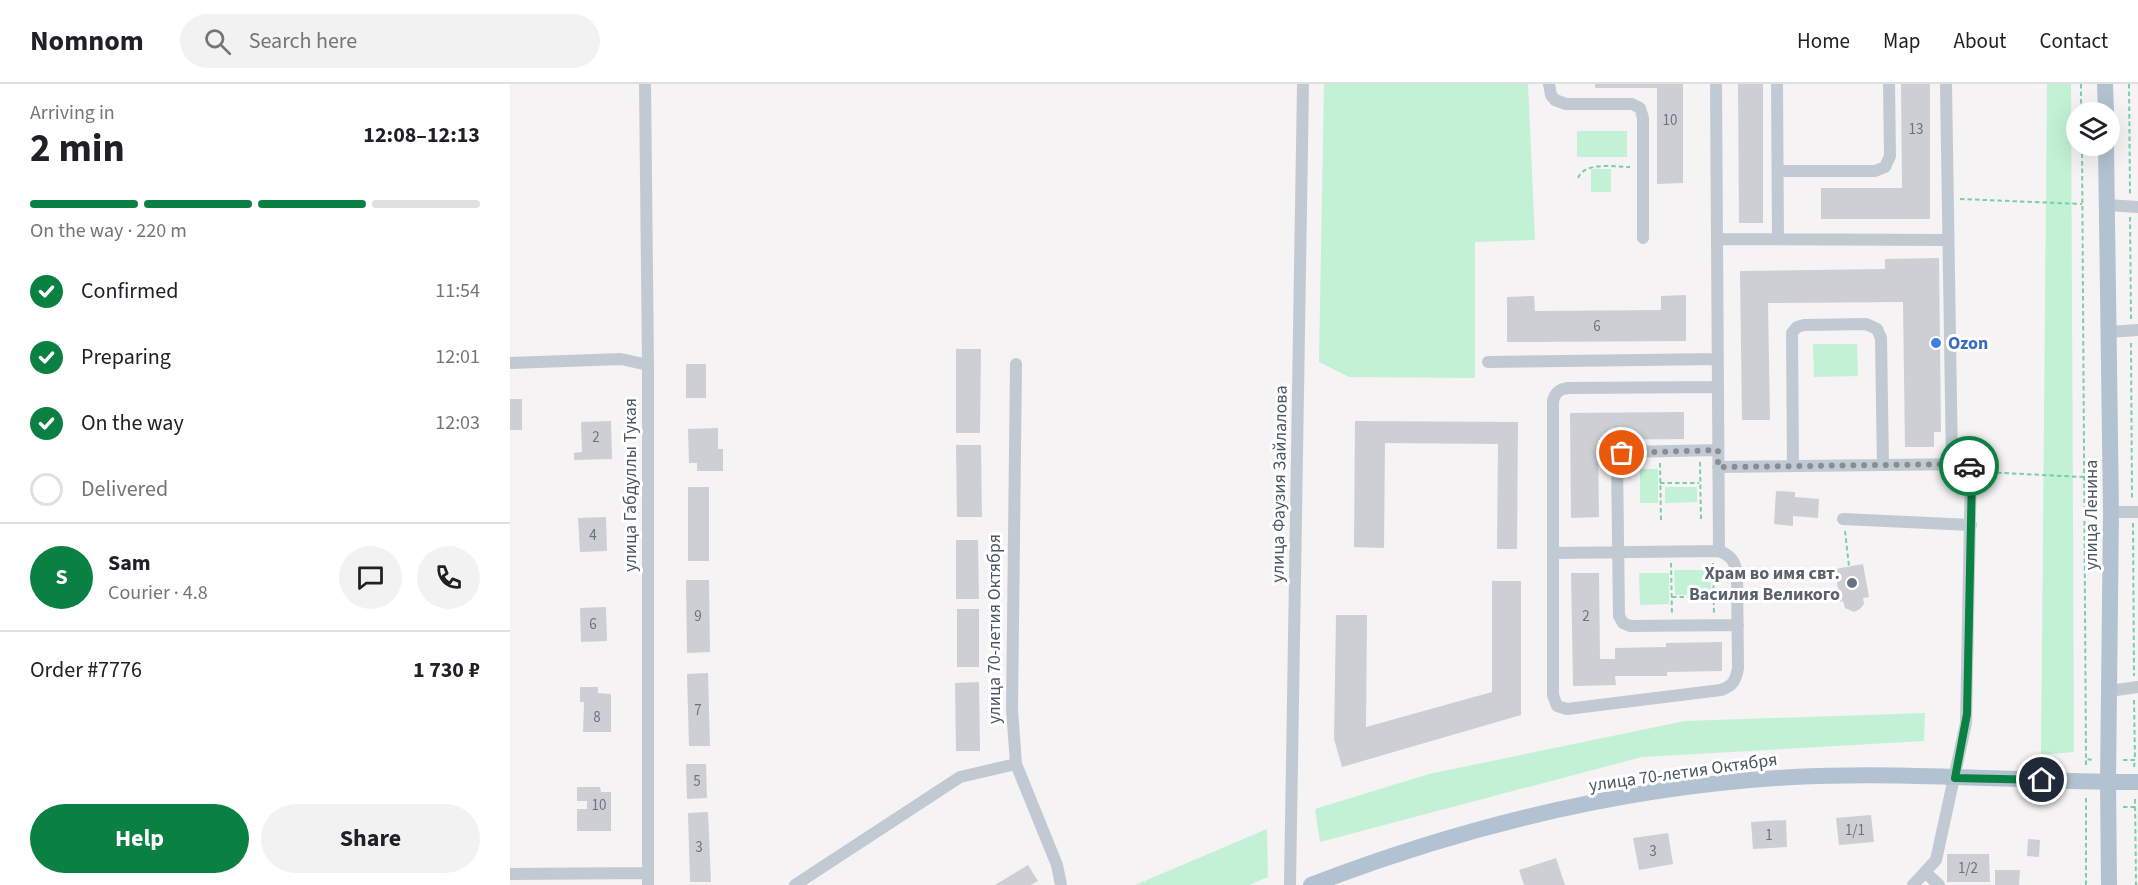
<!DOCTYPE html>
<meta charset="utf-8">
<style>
:root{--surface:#fff;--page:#f2f2f2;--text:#202124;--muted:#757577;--line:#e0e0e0;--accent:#0b8043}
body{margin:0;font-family:"Source Sans 3",sans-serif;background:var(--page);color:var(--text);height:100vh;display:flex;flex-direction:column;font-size:22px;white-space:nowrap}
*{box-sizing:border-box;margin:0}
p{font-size:20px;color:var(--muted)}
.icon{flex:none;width:33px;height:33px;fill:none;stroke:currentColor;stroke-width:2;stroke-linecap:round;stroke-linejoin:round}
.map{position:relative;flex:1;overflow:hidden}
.details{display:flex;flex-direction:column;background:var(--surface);width:510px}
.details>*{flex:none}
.tools{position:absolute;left:1556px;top:18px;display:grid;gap:12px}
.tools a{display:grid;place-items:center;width:54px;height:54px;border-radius:50%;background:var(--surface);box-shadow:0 6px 24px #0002;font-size:30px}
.pin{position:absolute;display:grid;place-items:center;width:51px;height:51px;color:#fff;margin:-26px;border:3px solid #fff;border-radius:50%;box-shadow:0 2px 6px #0007}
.courier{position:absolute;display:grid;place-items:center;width:60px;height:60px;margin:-30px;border:4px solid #0b8043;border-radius:50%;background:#fff;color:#222;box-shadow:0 2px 8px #0007}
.headline em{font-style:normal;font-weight:700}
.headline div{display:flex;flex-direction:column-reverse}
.headline{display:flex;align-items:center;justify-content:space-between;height:102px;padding:0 30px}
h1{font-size:39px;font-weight:700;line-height:45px}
.bar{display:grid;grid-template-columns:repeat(4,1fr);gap:9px 6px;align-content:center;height:72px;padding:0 30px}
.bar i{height:8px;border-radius:4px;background:var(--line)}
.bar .active{background:var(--accent)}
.bar p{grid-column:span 4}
.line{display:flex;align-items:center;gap:15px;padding:0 30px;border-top:2px solid var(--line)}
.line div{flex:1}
.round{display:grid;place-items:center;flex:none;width:63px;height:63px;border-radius:32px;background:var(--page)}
ol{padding:0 30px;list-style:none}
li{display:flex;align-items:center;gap:18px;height:66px}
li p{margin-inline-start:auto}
li .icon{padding:6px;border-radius:50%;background:var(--accent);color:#fff;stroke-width:4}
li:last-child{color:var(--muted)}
li i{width:33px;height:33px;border:3px solid var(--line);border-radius:50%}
.action{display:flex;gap:12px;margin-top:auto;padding:12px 30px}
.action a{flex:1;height:69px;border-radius:36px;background:var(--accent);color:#fff;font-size:24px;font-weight:700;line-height:69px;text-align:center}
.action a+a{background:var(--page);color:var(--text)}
header{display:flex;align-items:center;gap:36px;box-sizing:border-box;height:84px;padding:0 30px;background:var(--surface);border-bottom:2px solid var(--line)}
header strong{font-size:28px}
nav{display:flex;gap:33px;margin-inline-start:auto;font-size:21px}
.search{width:420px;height:54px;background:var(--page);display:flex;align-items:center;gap:15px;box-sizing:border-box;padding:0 21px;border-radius:33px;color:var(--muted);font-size:22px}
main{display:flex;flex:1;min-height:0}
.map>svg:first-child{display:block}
.green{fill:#c3f1d5}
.building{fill:#cdcfd5}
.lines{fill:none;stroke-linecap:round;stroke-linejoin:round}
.path{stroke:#7ad0a6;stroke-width:2;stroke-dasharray:4.5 3;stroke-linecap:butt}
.minor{stroke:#c1cad2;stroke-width:12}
.major{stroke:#b3c2d1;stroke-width:16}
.done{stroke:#868d94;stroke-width:6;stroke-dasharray:0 10.8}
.route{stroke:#0b8043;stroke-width:8}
.shop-dot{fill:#3f7fe0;stroke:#fff;stroke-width:2}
.worship-dot{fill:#6b7280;stroke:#fff;stroke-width:2}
.labels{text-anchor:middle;stroke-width:6;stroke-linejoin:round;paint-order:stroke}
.number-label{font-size:15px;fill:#6b747e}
.shop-label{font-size:18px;font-weight:bold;fill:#366cbe;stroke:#fff;text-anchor:start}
.street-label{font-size:18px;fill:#4a5661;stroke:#fff}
.worship-label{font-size:18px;font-weight:bold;fill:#5b616d;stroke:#fff;text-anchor:end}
</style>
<header>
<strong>Nomnom</strong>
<div class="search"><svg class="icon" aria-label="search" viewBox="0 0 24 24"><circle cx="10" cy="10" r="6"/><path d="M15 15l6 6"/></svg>Search here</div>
<nav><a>Home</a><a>Map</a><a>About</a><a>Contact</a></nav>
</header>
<main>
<section class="details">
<div class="headline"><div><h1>2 min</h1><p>Arriving in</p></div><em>12:08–12:13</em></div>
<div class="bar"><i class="active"></i><i class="active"></i><i class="active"></i><i></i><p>On the way · 220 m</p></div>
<ol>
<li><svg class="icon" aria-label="check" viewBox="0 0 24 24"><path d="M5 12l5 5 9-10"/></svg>Confirmed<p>11:54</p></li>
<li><svg class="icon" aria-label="check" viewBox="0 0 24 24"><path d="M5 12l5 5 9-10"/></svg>Preparing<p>12:01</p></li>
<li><svg class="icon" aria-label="check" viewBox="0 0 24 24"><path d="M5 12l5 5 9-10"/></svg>On the way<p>12:03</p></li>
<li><i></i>Delivered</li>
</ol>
<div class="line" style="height:108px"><b class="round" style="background:var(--accent);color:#fff">S</b><div><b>Sam</b><p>Courier · 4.8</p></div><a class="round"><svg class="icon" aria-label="chat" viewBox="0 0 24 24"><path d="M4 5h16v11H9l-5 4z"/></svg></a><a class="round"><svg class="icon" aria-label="phone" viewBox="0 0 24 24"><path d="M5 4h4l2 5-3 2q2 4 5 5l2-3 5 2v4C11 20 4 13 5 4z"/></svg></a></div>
<div class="line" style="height:78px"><div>Order #7776</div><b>1 730 ₽</b></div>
<div class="action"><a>Help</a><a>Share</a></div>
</section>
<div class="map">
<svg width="1628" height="801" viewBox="0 0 1628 801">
<rect width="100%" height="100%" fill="#f5f3f3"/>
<path class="green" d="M814 0H1018L1025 156 965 158V294L839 293 809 278Z
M1537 0H1561L1564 668 1531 671Z
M1067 47H1117V73H1067Z
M1081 85H1101V108H1081Z
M1303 260H1347L1348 292 1304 293Z
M1130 385H1148V419H1130Z
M1155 403H1187V418L1155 419Z
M1164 486H1201V511H1165Z
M1129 489H1159V520L1130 521Z
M1415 629 1414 657 1132 673 810 758 805 725 919 690 1175 637Z
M757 745 758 793 739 801H625Z"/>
<path class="building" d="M1085 0H1173V99L1147 100V4H1085Z
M1228 0H1253V139H1229Z
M1391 0H1420V135H1311V104H1392Z
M1429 174 1431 348H1424V363H1395L1393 218 1258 219 1260 336H1232L1230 187 1375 185V175Z
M1176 211V257L997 258V213L1024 212 1025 227 1151 226V212Z
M446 265H471L470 349H446Z
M176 280H196V314H176Z
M0 315H12V346H0Z
M1174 328V355L1088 356 1089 433 1061 434 1060 329Z
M101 337 102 375 64 376V369L72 368 71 338Z
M845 337 1008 338 1007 465H987L988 360 875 359 874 464 844 463Z
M208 344V365H213V387H187V379H179L178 345Z
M446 361H471L472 433H447Z
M178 403H199V477H178Z
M1266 407 1285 408V413L1309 415 1308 434 1283 432V442L1264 440Z
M96 433 97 467 70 468 68 434Z
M446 456H468L469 515H446Z
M1353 480 1359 513 1353 514 1354 520 1350 525 1344 528 1335 524 1333 517 1330 518 1325 485Z
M1061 489H1089L1090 575H1105V564L1156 563V559L1212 558V587L1157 588V592H1105L1106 601 1063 602Z
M176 496H199L200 568 177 569Z
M982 497H1011V631L832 683 824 655 826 531H857L856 643 982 608Z
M96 523 97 557 71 558 70 524Z
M447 525H469V583H447Z
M198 589 200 662H179L177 590Z
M469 598 470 667H446L445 599Z
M70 603H88V609L101 610V648H73L74 618H70Z
M176 680H196L197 714 177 715Z
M67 703H90L91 708H101V747H67V725H77V717H67Z
M198 728 201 798H180L178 729Z
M1361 731 1364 758 1329 761 1326 734Z
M1276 736 1277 763 1243 765 1241 738Z
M1158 749 1163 780 1129 786 1123 754Z
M1518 755 1530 756 1529 773 1517 772Z
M1437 770H1479L1480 798H1437Z
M1046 774 1055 801H1014L1009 786Z
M518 781 528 797 521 801H485Z
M1485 786H1510L1509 801H1485Z"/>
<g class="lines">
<path class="path" d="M1571 0V28
M1619 0 1620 110
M1572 62 1576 675
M1068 94C1075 77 1105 83 1120 83
M1450 115 1572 120
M1620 133 1621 236
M1621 259 1622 416
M1190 378 1191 438
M1150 379 1151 438
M1472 388 1574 393
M1150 399H1189
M1623 439 1624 592
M1335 447 1339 482
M1161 479 1162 531
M1203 479 1204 530
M1162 513H1204
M1624 616 1625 676
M1613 676H1625L1624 683
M1576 681V675L1584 676
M1625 715 1626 801
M1613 723H1625
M1576 801V711"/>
<path class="minor" d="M135 0 138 281V801
M1039 0 1041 11 1045 16 1056 20H1122L1130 24 1133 34V154
M1206 0 1209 467
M1267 0 1268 155
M1436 0 1442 380
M1268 87H1365L1375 83 1380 72 1379 0
M1597 121 1628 123
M1207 155 1438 156
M1599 248 1628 246
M978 278 1208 275
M0 279 111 275 138 281
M506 280 502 625 506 680 547 781 551 801
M1208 366 1117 368 1112 369 1107 374 1109 532 1113 539 1120 542 1228 541
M1283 382 1282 249 1287 243 1294 241 1356 240 1367 245 1371 254 1373 381
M1208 383 1455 380 1461 385 1456 639 1426 776 1403 801
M1601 428H1628
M1333 435 1461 441
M1043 469 1209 467C1220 471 1224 476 1227 488L1228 584C1226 596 1223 602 1211 606L1057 625 1047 622 1043 611V317C1045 309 1049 305 1058 304L1208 303
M1599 607 1628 603
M1415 788 1429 801
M0 790 138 789
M285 801 450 693 506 680
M780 801 793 0"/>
<path class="major" d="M1595 0 1596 28
M1596 62 1601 428 1598 697 1599 801
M801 801C954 742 1119 702 1283 693 1398 687 1513 698 1628 698"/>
</g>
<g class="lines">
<path class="done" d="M1112 369 1208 366V383L1455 380 1459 382"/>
<path class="route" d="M1459 382 1462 388 1457 630 1445 694 1532 696"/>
</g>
<circle class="shop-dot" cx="1426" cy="259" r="6"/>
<circle class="worship-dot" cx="1342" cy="499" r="6"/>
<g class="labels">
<g class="number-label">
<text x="1160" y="41">10</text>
<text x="1406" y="50">13</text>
<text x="1087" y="247">6</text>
<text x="86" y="358">2</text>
<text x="83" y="456">4</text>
<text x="188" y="537">9</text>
<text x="1076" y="537">2</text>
<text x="83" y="545">6</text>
<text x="188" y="631">7</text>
<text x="87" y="638">8</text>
<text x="187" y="702">5</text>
<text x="89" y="726">10</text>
<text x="1345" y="751">1/1</text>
<text x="1259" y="756">1</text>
<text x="189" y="768">3</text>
<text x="1143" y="772">3</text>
<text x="1458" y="789">1/2</text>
</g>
<g class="shop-label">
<text x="1438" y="265">Ozon</text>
</g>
<g class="street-label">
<text transform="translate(769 400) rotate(-89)" y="6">улица Фаузия Зайлалова</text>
<text transform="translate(120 401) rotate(-90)" y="6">улица Габдуллы Тукая</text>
<text transform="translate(1581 431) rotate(-90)" y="6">улица Ленина</text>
<text transform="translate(484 545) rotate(-90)" y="6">улица 70-летия Октября</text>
<text transform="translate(1173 688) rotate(-8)" y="6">улица 70-летия Октября</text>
</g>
<g class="worship-label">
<text x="1330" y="495">Храм во имя свт.<tspan x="1330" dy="21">Василия Великого</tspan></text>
</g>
</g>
</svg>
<div class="tools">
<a><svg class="icon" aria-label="layers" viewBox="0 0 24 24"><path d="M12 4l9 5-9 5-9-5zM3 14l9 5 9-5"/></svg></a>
</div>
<div class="pin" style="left:1112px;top:369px;background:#ea580c"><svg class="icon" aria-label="bag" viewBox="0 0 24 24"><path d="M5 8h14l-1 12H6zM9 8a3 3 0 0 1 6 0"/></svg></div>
<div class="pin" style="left:1532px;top:696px;background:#1f2937"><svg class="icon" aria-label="home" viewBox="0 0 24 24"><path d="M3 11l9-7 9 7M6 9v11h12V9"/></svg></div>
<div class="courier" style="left:1459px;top:382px"><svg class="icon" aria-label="car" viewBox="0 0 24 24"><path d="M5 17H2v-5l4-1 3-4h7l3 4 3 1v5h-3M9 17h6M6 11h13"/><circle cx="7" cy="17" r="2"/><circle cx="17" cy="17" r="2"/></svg></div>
</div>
</main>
